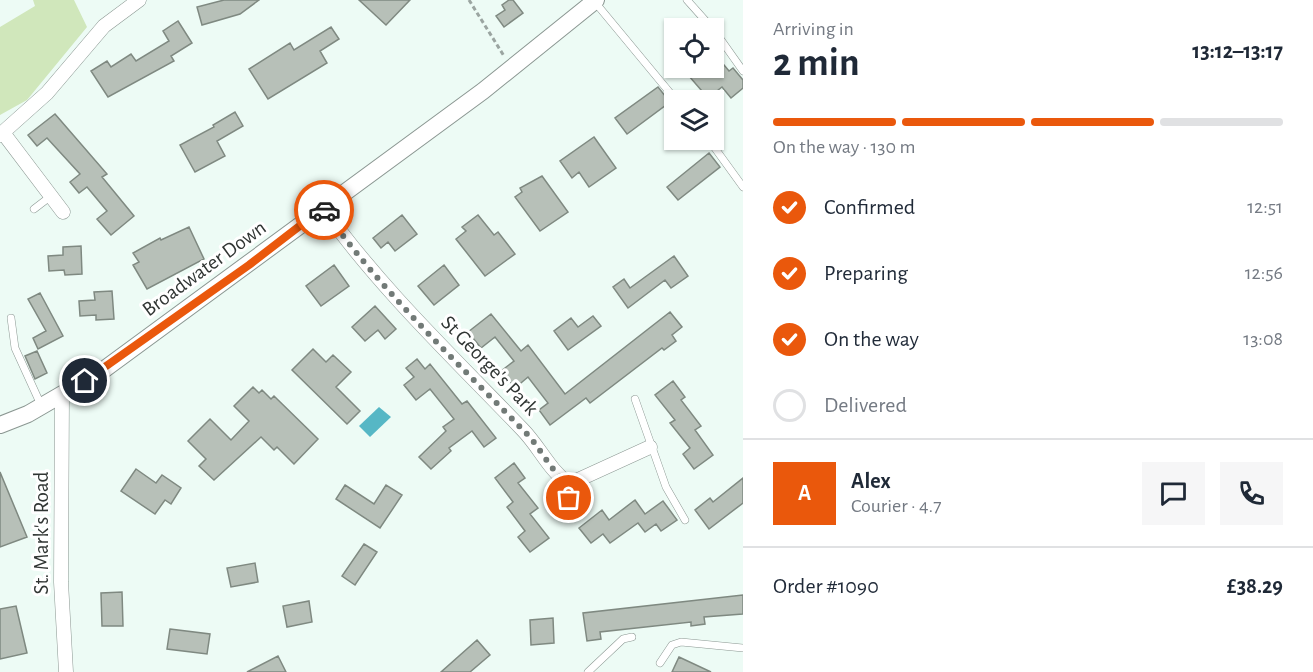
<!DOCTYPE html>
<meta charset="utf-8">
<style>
:root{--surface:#fff;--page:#f6f6f7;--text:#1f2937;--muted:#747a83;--line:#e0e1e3;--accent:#ea580c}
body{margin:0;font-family:"Alegreya Sans",sans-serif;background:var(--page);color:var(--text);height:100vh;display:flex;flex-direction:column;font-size:22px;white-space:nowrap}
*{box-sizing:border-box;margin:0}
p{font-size:20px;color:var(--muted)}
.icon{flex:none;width:33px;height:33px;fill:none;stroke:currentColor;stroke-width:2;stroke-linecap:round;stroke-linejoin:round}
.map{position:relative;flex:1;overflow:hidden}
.panel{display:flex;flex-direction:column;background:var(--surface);width:570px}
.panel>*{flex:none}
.fabs{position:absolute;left:664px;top:18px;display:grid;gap:12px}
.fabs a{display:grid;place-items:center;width:60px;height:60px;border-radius:0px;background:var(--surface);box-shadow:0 2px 4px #0004;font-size:30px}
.pin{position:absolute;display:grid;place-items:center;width:51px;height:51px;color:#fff;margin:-26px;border:3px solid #fff;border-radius:50%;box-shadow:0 2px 6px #0007}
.courier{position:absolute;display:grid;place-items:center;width:60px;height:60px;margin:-30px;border:4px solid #ea580c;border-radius:50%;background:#fff;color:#222;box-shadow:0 2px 8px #0007}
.summary em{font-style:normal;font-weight:700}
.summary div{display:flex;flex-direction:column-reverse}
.summary{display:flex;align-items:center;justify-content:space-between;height:102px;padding:0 30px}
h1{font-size:39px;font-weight:700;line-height:45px}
.bar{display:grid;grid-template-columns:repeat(4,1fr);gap:9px 6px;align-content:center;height:72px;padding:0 30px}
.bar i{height:8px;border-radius:4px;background:var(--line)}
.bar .selected{background:var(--accent)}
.bar p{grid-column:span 4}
.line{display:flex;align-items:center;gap:15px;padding:0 30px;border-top:2px solid var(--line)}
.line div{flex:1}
.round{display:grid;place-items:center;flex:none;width:63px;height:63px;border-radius:0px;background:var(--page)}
ol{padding:0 30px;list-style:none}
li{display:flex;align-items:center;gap:18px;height:66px}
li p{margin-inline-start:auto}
li .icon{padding:6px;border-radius:50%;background:var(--accent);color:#fff;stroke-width:4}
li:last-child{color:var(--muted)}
li i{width:33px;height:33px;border:3px solid var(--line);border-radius:50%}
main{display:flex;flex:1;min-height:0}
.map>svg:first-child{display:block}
.green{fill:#d0e7bb}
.water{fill:#56b7c5}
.building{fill:#b7c0b8;stroke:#7f8981;stroke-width:1.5}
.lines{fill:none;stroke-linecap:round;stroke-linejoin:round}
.service-casing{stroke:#8b9792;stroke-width:8}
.minor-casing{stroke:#8b9792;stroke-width:15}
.tertiary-casing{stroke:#8b9792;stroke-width:18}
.path{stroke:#9ba5a1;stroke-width:3;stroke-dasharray:4.5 3;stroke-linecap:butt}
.service{stroke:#fff;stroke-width:7}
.minor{stroke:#fff;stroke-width:14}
.tertiary{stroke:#fff;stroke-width:16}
.done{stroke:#727a77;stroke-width:6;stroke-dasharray:0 10.8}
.route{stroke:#ea580c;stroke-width:8}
.labels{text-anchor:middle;stroke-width:6;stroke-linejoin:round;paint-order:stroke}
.street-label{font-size:21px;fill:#303533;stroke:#fff}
</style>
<main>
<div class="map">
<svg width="743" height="672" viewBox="0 0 743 672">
<rect width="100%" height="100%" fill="#edfbf5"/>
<path class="green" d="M33 0H74L87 27 27 100 0 115V27L35 6Z"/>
<path class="water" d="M379 407 391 417 370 437 359 426Z"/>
<path class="building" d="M224 0H259L240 14 202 25 197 7Z
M359 0H410L386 25Z
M509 0H513L523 13 504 27 496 16 505 10 502 5Z
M178 21 192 43 171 56 174 61 108 97 91 71 107 61 111 67 131 54 136 61 169 41 163 31Z
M331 27 339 39 320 51 327 63 268 99 249 69 290 43 294 50Z
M724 65 729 71 733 68 743 80V88L731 98 722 87 708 98 682 68H720Z
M658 87 670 102 627 134 615 118Z
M235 112 243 126 217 141 225 156 195 172 180 145 214 127 213 125Z
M55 114 107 174 102 177 134 216 111 235 97 219 107 211 87 187 79 193 70 182 80 174 47 138 37 146 28 135Z
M594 137 616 168 589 187 579 172 572 178 560 161Z
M709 153 720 167 678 200 667 187Z
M542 176 568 212 540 231 515 197 522 192 520 188Z
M402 215 417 234 395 251 388 242 381 248 373 238Z
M478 215 494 235 498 232 515 254 485 276 456 239 466 231 462 227Z
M189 227 204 259 147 289 133 265 139 262 133 253 160 238 161 240Z
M81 246 82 274 65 275 64 270 49 271 48 256 63 255V247Z
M674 256 688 276 671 288 665 280 628 308 613 287 624 279 630 288Z
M334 265 349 286 321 306 306 286Z
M444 265 459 285 434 305 418 286Z
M112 291 114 319 96 320V315L80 316 79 301 95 300 94 292Z
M40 293 63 336 38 349 33 338 46 331 28 299Z
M375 306 396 329 385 339 378 330 365 341 352 327Z
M670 312 682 327 672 335 676 341 664 350 662 348 590 403 586 398 550 425 539 410 548 403 528 377 515 388 501 371 514 361 495 337 481 348 468 332 491 314 521 351 528 345 565 394Z
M593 316 601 326 568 350 554 331 571 318 578 327Z
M313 349 326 362 333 355 351 372 336 387 360 411 347 424 292 370Z
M37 351 47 373 35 379 25 356Z
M417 359 425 369 430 364 462 404 467 401 496 438 484 447 472 431 449 448 451 451 431 469 419 457 446 431 443 427 454 419 430 389 416 400 404 385 414 377 406 368Z
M673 381 685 397 681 400 701 426 695 430 713 455 694 469 683 454 690 448 670 423 675 420 655 395Z
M253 387 259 393 262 390 271 399 274 396 318 439 294 464 277 447 274 450 261 437 214 480 199 466 206 459 188 441 210 419 231 440 249 421 234 406Z
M514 463 525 478 518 483 538 508 530 514 549 538 530 552 518 537 525 531 507 507 513 502 495 478Z
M136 469 156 483 162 475 181 488 171 504 165 500 155 514 121 491Z
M0 472 27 537 0 547Z
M743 478V503L709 529 695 510 710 498 713 502Z
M345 485 374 504 386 485 402 495 380 528 336 499Z
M635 500 645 514 663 501 677 520 661 531 656 524 645 532 638 523 610 543 603 534 591 543 579 528 602 510 609 520Z
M364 544 377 552 355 585 342 576Z
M255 563 258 582 231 587 227 568Z
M122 592 123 626H102L101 593Z
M743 595V614L704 617 705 624 691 626V622L600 632 601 639 587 641 583 613Z
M309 601 312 622 287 627 283 606Z
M16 606 27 653 0 659V609Z
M553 618 554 643 531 645 530 620Z
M170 629 210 634 207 654 167 649Z
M477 640 490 655 470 672H441Z
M278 656 286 672H247Z
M679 657 711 672H672Z"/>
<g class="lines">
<g class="service-casing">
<path id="service" d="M687 0 712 28
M594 1 676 100
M714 30 743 71
M709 140 743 187
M34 209 51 196
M11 318 15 348 41 405
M635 399 666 487 685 520
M568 512 569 484
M660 663 672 645 681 642 743 648
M588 672 623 639 632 637"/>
</g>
<g class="minor-casing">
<path id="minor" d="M4 134 63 212
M0 135 47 93 104 26 139 0
M323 208C380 288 453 357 522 429 539 446 549 470 569 484L650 447
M62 394 61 582 66 672"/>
</g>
<g class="tertiary-casing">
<path id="tertiary" d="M0 425 28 414 102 371 483 91 596 0"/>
</g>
<path class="path" d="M469 0 504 56"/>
<use href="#service" class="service"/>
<use href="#minor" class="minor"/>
<use href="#tertiary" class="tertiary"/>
</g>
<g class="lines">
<path class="done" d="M324 210C381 291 456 361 525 432 541 448 550 471 569 484V498"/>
<path class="route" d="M85 381 249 265 323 208 324 210"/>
</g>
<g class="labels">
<g class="street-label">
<text transform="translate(204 268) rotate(-36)" y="7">Broadwater Down</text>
<text transform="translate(490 365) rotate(46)" y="7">St George's Park</text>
<text transform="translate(41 533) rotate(-90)" y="7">St. Mark's Road</text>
</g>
</g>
</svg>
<div class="fabs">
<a><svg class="icon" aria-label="locate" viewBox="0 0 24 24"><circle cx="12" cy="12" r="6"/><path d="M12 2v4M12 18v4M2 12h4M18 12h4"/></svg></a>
<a><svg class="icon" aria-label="layers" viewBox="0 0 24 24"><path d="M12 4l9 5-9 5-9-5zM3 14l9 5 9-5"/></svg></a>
</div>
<div class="pin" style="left:569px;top:498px;background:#ea580c"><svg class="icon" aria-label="bag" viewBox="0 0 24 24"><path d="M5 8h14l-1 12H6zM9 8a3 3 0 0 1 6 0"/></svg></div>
<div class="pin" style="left:85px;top:381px;background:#1f2937"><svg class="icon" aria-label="home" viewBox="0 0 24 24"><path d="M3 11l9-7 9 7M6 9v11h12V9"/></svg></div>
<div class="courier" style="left:324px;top:210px"><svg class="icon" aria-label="car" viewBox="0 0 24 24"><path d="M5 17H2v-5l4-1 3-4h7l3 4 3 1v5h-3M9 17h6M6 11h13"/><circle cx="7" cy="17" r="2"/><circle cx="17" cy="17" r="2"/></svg></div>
</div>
<section class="panel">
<div class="summary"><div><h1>2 min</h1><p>Arriving in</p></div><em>13:12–13:17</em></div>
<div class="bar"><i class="selected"></i><i class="selected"></i><i class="selected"></i><i></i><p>On the way · 130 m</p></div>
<ol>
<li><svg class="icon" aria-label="check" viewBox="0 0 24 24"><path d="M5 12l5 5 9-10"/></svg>Confirmed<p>12:51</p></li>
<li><svg class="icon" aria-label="check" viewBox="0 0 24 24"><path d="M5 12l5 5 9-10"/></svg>Preparing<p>12:56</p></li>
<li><svg class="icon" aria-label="check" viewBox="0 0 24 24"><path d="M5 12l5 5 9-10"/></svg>On the way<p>13:08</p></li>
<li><i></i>Delivered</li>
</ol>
<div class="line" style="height:108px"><b class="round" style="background:var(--accent);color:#fff">A</b><div><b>Alex</b><p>Courier · 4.7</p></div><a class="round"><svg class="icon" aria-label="chat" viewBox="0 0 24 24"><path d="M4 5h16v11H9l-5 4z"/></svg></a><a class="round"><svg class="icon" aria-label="phone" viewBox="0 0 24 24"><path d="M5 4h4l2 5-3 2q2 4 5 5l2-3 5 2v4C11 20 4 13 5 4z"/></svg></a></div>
<div class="line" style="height:78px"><div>Order #1090</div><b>£38.29</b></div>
</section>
</main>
